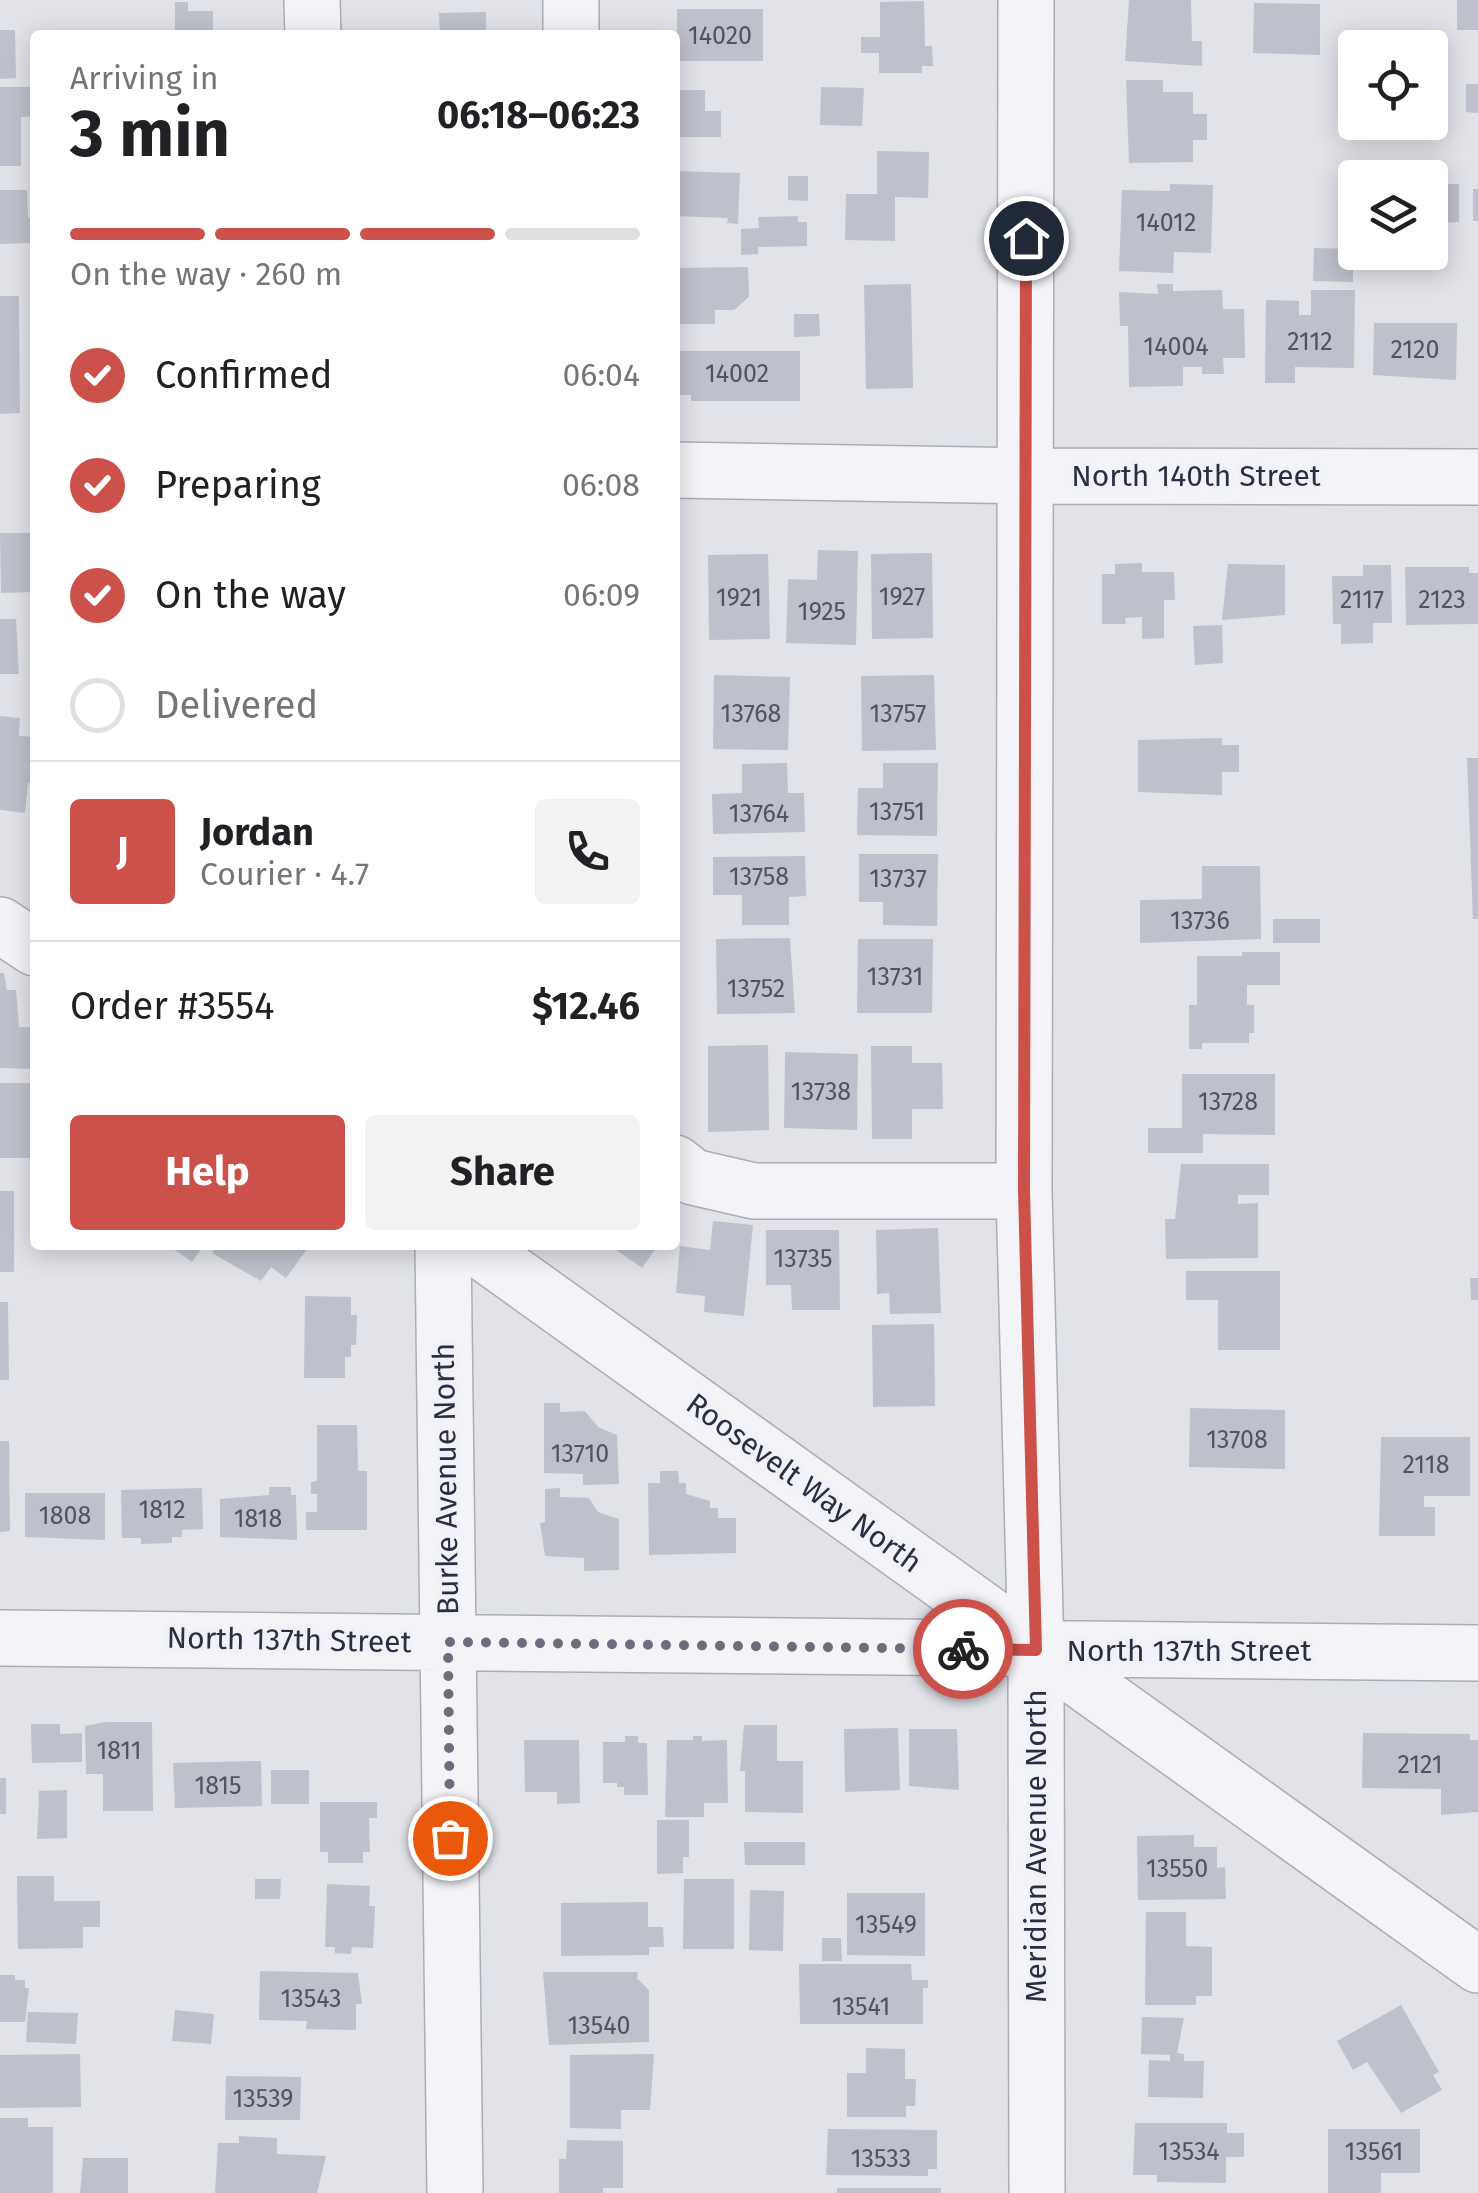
<!DOCTYPE html>
<meta charset="utf-8">
<style>
:root{--surface:#fff;--page:#f2f2f2;--text:#202124;--muted:#757577;--line:#e0e0e0;--accent:#cb514a}
body{margin:0;font-family:"Fira Sans",sans-serif;background:var(--page);color:var(--text);height:100vh;display:flex;flex-direction:column;font-size:38px;white-space:nowrap}
*{box-sizing:border-box;margin:0}
p{font-size:32px;color:var(--muted)}
.icon{flex:none;width:55px;height:55px;fill:none;stroke:currentColor;stroke-width:2;stroke-linecap:round;stroke-linejoin:round}
.map{position:relative;flex:1;overflow:hidden}
.details{position:absolute;left:30px;top:30px;width:650px;height:1220px;display:flex;flex-direction:column;background:var(--surface);border-radius:10px;box-shadow:0 5px 25px #0003}
.details>*{flex:none}
.controls{position:absolute;left:1338px;top:30px;display:grid;gap:20px}
.controls a{display:grid;place-items:center;width:110px;height:110px;border-radius:10px;background:var(--surface);box-shadow:0 5px 25px #0003;font-size:50px}
.pin{position:absolute;display:grid;place-items:center;width:85px;height:85px;color:#fff;margin:-42px;border:5px solid #fff;border-radius:50%;box-shadow:0 2px 10px #0007}
.courier{position:absolute;display:grid;place-items:center;width:100px;height:100px;margin:-50px;border:8px solid #cb514a;border-radius:50%;background:#fff;color:#222;box-shadow:0 2px 12px #0007}
.overview em{font-style:normal;font-weight:700}
.overview div{display:flex;flex-direction:column-reverse}
.overview{display:flex;align-items:center;justify-content:space-between;height:170px;padding:0 40px}
h1{font-size:65px;font-weight:700;line-height:75px}
.bar{display:grid;grid-template-columns:repeat(4,1fr);gap:15px 10px;align-content:center;height:120px;padding:0 40px}
.bar i{height:12px;border-radius:8px;background:var(--line)}
.bar .on{background:var(--accent)}
.bar p{grid-column:span 4}
.line{display:flex;align-items:center;gap:25px;padding:0 40px;border-top:2px solid var(--line)}
.line div{flex:1}
.round{display:grid;place-items:center;flex:none;width:105px;height:105px;border-radius:10px;background:var(--page)}
ol{padding:0 40px;list-style:none}
li{display:flex;align-items:center;gap:30px;height:110px}
li p{margin-inline-start:auto}
li .icon{padding:10px;border-radius:50%;background:var(--accent);color:#fff;stroke-width:4}
li:last-child{color:var(--muted)}
li i{width:55px;height:55px;border:5px solid var(--line);border-radius:50%}
.primary-button{display:flex;gap:20px;margin-top:auto;padding:20px 40px}
.primary-button a{flex:1;height:115px;border-radius:10px;background:var(--accent);color:#fff;font-size:40px;font-weight:700;line-height:115px;text-align:center}
.primary-button a+a{background:var(--page);color:var(--text)}
.map>svg:first-child{display:block}
.building{fill:#bec1cc}
.lines{fill:none;stroke-linecap:round;stroke-linejoin:round}
.minor-casing{stroke:#aaadb7;stroke-width:58}
.minor{stroke:#f4f4f8;stroke-width:55}
.done{stroke:#6a6d7c;stroke-width:10;stroke-dasharray:0 18}
.route{stroke:#cb514a;stroke-width:12}
.labels{text-anchor:middle;stroke-width:9;stroke-linejoin:round;paint-order:stroke}
.number-label{font-size:25px;fill:#4f5364}
.street-label{font-size:30px;fill:#2a2e41;stroke:#f1f2f7}
</style>
<div class="map">
<svg width="1478" height="2193" viewBox="0 0 1478 2193">
<rect width="100%" height="100%" fill="#e1e3e9"/>
<path class="building" d="M1129 0H1191L1192 41H1202V66L1125 61Z
M1457 0H1478V30H1457Z
M924 1 925 46H932L933 66H922V73H879V53H861V37H880V2Z
M175 2H188V11H213V35H175Z
M1254 3 1320 4V55L1253 53Z
M677 9H763V61H677Z
M486 12V35H440L439 13Z
M0 30H15L16 78 0 79Z
M1126 80H1163V92H1193V114H1207V140H1193V162L1129 163Z
M1466 84H1478V113L1466 112Z
M0 87H35V116L21 117V166H0Z
M821 87 864 88 862 126 820 125Z
M675 90H705V111H721V137H675Z
M877 151 929 152 928 198 895 197V241L845 240 846 194H877Z
M675 171 740 173 738 224 727 223 728 218 675 216Z
M788 176H808V201L788 200Z
M1170 184 1213 185 1211 253 1174 252 1173 273 1119 271 1122 190 1170 191Z
M1436 184H1459V222L1436 223Z
M1473 189H1478V221H1473Z
M0 190H27L28 218H35V243L0 244Z
M798 216V222H807V246L758 247V254L741 255V229L759 228 758 217Z
M1314 248 1353 249V282L1313 281Z
M748 267 749 297 734 310H715V324H675V268Z
M911 284 913 388 866 389 864 285Z
M1157 284H1173V291L1222 290 1223 309H1244L1245 358H1223L1224 374H1202V367H1183V386L1129 387 1128 326H1120L1119 292 1158 294Z
M1311 290H1355L1354 368 1295 367V383H1265L1266 300 1299 301V315H1311Z
M0 296H19L20 413 0 414Z
M794 314H819L820 336 794 337Z
M1374 323H1457L1456 380 1373 375Z
M675 351H800V401H691V395H675Z
M0 533H35V592L1 593Z
M818 550 858 551 856 645 786 643 788 579 817 580Z
M932 553 933 638 872 639 871 554Z
M768 554 770 639 709 640 708 555Z
M1142 563V572H1174L1175 600H1164V638L1142 639V617L1125 618 1126 624H1102V574H1115V564Z
M1228 564 1285 565V615L1222 620Z
M1363 565H1391L1392 623H1373V643L1341 644V624H1333L1332 576H1363Z
M1405 567H1469V573H1478V624L1406 625Z
M0 619H16L19 674H0Z
M1222 625 1223 663 1195 665 1193 626Z
M714 675 790 677 788 750 713 749Z
M934 675 936 750 862 751 861 676Z
M0 716 20 718 19 736 35 737V783H28L25 813 0 810Z
M1222 738V745H1239V772H1222V795L1138 792V740Z
M1467 758H1478V919H1473Z
M787 763 788 793H804L805 832 713 834 712 794 742 793V764Z
M883 763H938L937 836 857 835 858 788H883Z
M859 854H938L937 926 883 925V902H859Z
M805 856 806 896 789 897V925H742V895H713V857Z
M1202 866H1260L1261 939 1140 943V900L1202 899Z
M1273 919H1320V943H1273Z
M790 938 795 1013 717 1014 716 939Z
M858 939H933L932 1013H857Z
M1242 952H1280V985H1247V1005H1254V1033H1249V1043H1202V1049H1189V1005H1197V956H1242Z
M0 973H4L7 990H16L19 1027H32L35 1069 0 1068Z
M768 1045 769 1130 708 1132V1046Z
M871 1046H912V1063H942L943 1109H912V1139H872Z
M785 1052 858 1054 857 1130 784 1128Z
M1182 1074H1275V1135L1203 1134V1153H1148V1128H1182Z
M0 1083H35V1158H0Z
M1181 1164H1269V1195H1238V1204L1258 1203V1258L1166 1259 1165 1219H1175Z
M0 1191H14V1272H0Z
M713 1221 753 1225 744 1316 704 1312 705 1296 676 1293 680 1246 710 1250Z
M938 1228 941 1313 890 1314 889 1293 877 1294 876 1230Z
M766 1230H839L840 1310H792L791 1285H766Z
M168 1245H204L192 1262Z
M218 1245H310L286 1278 271 1267 261 1281 212 1253Z
M609 1245H658L642 1268Z
M1186 1271H1280V1350H1218V1300H1186Z
M1470 1278H1478V1300H1471Z
M305 1296 351 1297V1315H357L356 1345H351V1357H345V1378H304Z
M0 1302H8L9 1380H0Z
M934 1324 935 1406 873 1407 872 1325Z
M544 1403H560V1412L585 1411 598 1427 617 1435 619 1484 583 1485V1474L544 1473Z
M1190 1408 1285 1410V1469L1189 1467Z
M317 1425H357L358 1471H367V1530H306V1512H317V1494H311V1482L317 1481Z
M1381 1437H1470V1496H1424V1507H1435V1536H1379Z
M0 1441H9L10 1531 0 1532Z
M660 1471H678L679 1483H686V1494L710 1501V1508H718V1518H736V1553L649 1555 648 1483H660Z
M269 1487H291V1495H296L297 1540 220 1537V1499L269 1495Z
M202 1488 203 1529 182 1530V1537H172V1543L141 1544V1538H122L121 1490Z
M560 1488V1497L589 1498 598 1512 619 1519V1570L584 1571V1558L545 1556 540 1523 545 1522V1489Z
M25 1493H105V1540L25 1537Z
M105 1722H152L153 1811H103V1774H86L85 1726Z
M31 1724H60V1734L82 1733V1762L32 1763Z
M744 1725H777V1761H803V1813L745 1812V1771H740Z
M898 1728 900 1790 845 1792 844 1729Z
M909 1729H957L959 1790 909 1786Z
M1363 1733 1470 1734V1740H1478V1812L1441 1815V1789L1362 1788Z
M625 1736H638V1743H647L648 1795H624V1787H617V1783H603V1742H625Z
M693 1736H702V1741L727 1740 728 1803H704V1817H665L667 1740H693Z
M524 1740H579L580 1803 557 1804V1792H525Z
M261 1761 262 1806 175 1808 173 1763Z
M271 1770H309V1804H271Z
M0 1778H6V1814H0Z
M67 1790V1838L37 1839 39 1791Z
M320 1802H377V1818H369L370 1852H363V1863H328V1852H320Z
M657 1820H689V1857H683V1873L657 1874Z
M1194 1835V1847H1217V1868L1225 1867 1226 1899 1138 1900 1137 1836Z
M744 1842H805V1865H745Z
M17 1876H54V1901H100V1927H83V1948L18 1949Z
M255 1879H281L280 1899H255Z
M684 1879H734V1949H683Z
M327 1884 370 1886 369 1906H375L373 1948 352 1947 351 1954 335 1953V1947H325Z
M750 1890 784 1891 783 1951 749 1950Z
M847 1893H925V1956L847 1955Z
M648 1902V1927H663L664 1947H649V1955L561 1956V1903Z
M1146 1912H1186V1946L1212 1947V1996H1196V2005H1145Z
M822 1938H841L842 1961H822Z
M799 1964H911L912 1980H928V1988H923V2024H800Z
M260 1971 358 1973 362 2004H356V2030L306 2029 307 2021 259 2020Z
M543 1972H638L637 1978 649 1990V2042L549 2045Z
M0 1975H15V1980H25V1988H29L25 2022H0Z
M1401 2005 1439 2072 1433 2075 1442 2090 1401 2113 1367 2062 1353 2070 1337 2041Z
M175 2010 214 2014 211 2044 172 2041Z
M28 2012 78 2013 76 2044 26 2042Z
M1142 2017 1184 2018 1177 2053 1184 2054V2061H1204L1203 2098 1148 2097 1149 2060 1170 2061V2055L1141 2054Z
M866 2048 905 2049V2079H916L915 2106H906V2117H847V2073H866Z
M80 2054 81 2107 0 2108V2055Z
M654 2054 650 2110H621V2129L570 2128V2055Z
M226 2076 301 2077 300 2120H225Z
M0 2118H28V2127H53V2193H0Z
M1135 2123H1227V2133H1244V2157H1226V2183L1157 2182V2175H1133Z
M828 2129 937 2130V2169H928V2176L826 2175Z
M1328 2129H1420V2173H1381V2193H1328Z
M239 2136 277 2138V2154L326 2156 317 2193H215L218 2143H239Z
M567 2140 623 2141V2188H603V2193H559V2159H566Z
M83 2158H128V2193H80Z
M837 2188H941V2193H837Z"/>
<g class="lines">
<g class="minor-casing">
<path id="minor" d="M312 0 313 35
M571 0V35
M1026 0 1024 1191 1036 1650 1037 2193
M675 470 1026 476 1478 477
M0 925 35 948
M675 1163 693 1177 754 1191H1024
M443 1245 455 2193
M473 1245 1478 1965
M0 1638 1478 1653"/>
</g>
<use href="#minor" class="minor"/>
</g>
<g class="lines">
<path class="done" d="M450 1838 448 1642 963 1649"/>
<path class="route" d="M963 1649 1036 1650 1024 1191 1026 238"/>
</g>
<g class="labels">
<g class="number-label">
<text x="720" y="44">14020</text>
<text x="1166" y="231">14012</text>
<text x="1310" y="350">2112</text>
<text x="1176" y="355">14004</text>
<text x="1415" y="358">2120</text>
<text x="737" y="382">14002</text>
<text x="902" y="605">1927</text>
<text x="739" y="606">1921</text>
<text x="1362" y="608">2117</text>
<text x="1442" y="608">2123</text>
<text x="822" y="620">1925</text>
<text x="751" y="722">13768</text>
<text x="898" y="722">13757</text>
<text x="897" y="820">13751</text>
<text x="759" y="822">13764</text>
<text x="759" y="885">13758</text>
<text x="898" y="887">13737</text>
<text x="1200" y="929">13736</text>
<text x="895" y="985">13731</text>
<text x="756" y="997">13752</text>
<text x="821" y="1100">13738</text>
<text x="1228" y="1110">13728</text>
<text x="803" y="1267">13735</text>
<text x="1237" y="1448">13708</text>
<text x="580" y="1462">13710</text>
<text x="1426" y="1473">2118</text>
<text x="162" y="1518">1812</text>
<text x="65" y="1524">1808</text>
<text x="258" y="1527">1818</text>
<text x="119" y="1759">1811</text>
<text x="1420" y="1773">2121</text>
<text x="218" y="1794">1815</text>
<text x="1177" y="1877">13550</text>
<text x="886" y="1933">13549</text>
<text x="311" y="2007">13543</text>
<text x="861" y="2015">13541</text>
<text x="599" y="2034">13540</text>
<text x="263" y="2107">13539</text>
<text x="1189" y="2160">13534</text>
<text x="1374" y="2160">13561</text>
<text x="881" y="2167">13533</text>
</g>
<g class="street-label">
<text x="1196" y="486">North 140th Street</text>
<text transform="translate(446 1479) rotate(-91)" y="10">Burke Avenue North</text>
<text transform="translate(804 1483) rotate(36)" y="10">Roosevelt Way North</text>
<text transform="translate(289 1640) rotate(1)" y="10">North 137th Street</text>
<text x="1189" y="1661">North 137th Street</text>
<text transform="translate(1036 1846) rotate(-90)" y="10">Meridian Avenue North</text>
</g>
</g>
</svg>
<div class="controls">
<a><svg class="icon" aria-label="locate" viewBox="0 0 24 24"><circle cx="12" cy="12" r="6"/><path d="M12 2v4M12 18v4M2 12h4M18 12h4"/></svg></a>
<a><svg class="icon" aria-label="layers" viewBox="0 0 24 24"><path d="M12 4l9 5-9 5-9-5zM3 14l9 5 9-5"/></svg></a>
</div>
<div class="pin" style="left:450px;top:1838px;background:#ea580c"><svg class="icon" aria-label="bag" viewBox="0 0 24 24"><path d="M5 8h14l-1 12H6zM9 8a3 3 0 0 1 6 0"/></svg></div>
<div class="pin" style="left:1026px;top:238px;background:#1f2937"><svg class="icon" aria-label="home" viewBox="0 0 24 24"><path d="M3 11l9-7 9 7M6 9v11h12V9"/></svg></div>
<div class="courier" style="left:963px;top:1649px"><svg class="icon" aria-label="bike" viewBox="0 0 24 24"><circle cx="6" cy="16" r="4"/><circle cx="18" cy="16" r="4"/><path d="M6 16l4-8h5l3 8M10 8l3 8H6M13 5h3"/></svg></div>
<section class="details">
<div class="overview"><div><h1>3 min</h1><p>Arriving in</p></div><em>06:18–06:23</em></div>
<div class="bar"><i class="on"></i><i class="on"></i><i class="on"></i><i></i><p>On the way · 260 m</p></div>
<ol>
<li><svg class="icon" aria-label="check" viewBox="0 0 24 24"><path d="M5 12l5 5 9-10"/></svg>Confirmed<p>06:04</p></li>
<li><svg class="icon" aria-label="check" viewBox="0 0 24 24"><path d="M5 12l5 5 9-10"/></svg>Preparing<p>06:08</p></li>
<li><svg class="icon" aria-label="check" viewBox="0 0 24 24"><path d="M5 12l5 5 9-10"/></svg>On the way<p>06:09</p></li>
<li><i></i>Delivered</li>
</ol>
<div class="line" style="height:180px"><b class="round" style="background:var(--accent);color:#fff">J</b><div><b>Jordan</b><p>Courier · 4.7</p></div><a class="round"><svg class="icon" aria-label="phone" viewBox="0 0 24 24"><path d="M5 4h4l2 5-3 2q2 4 5 5l2-3 5 2v4C11 20 4 13 5 4z"/></svg></a></div>
<div class="line" style="height:130px"><div>Order #3554</div><b>$12.46</b></div>
<div class="primary-button"><a>Help</a><a>Share</a></div>
</section>
</div>
